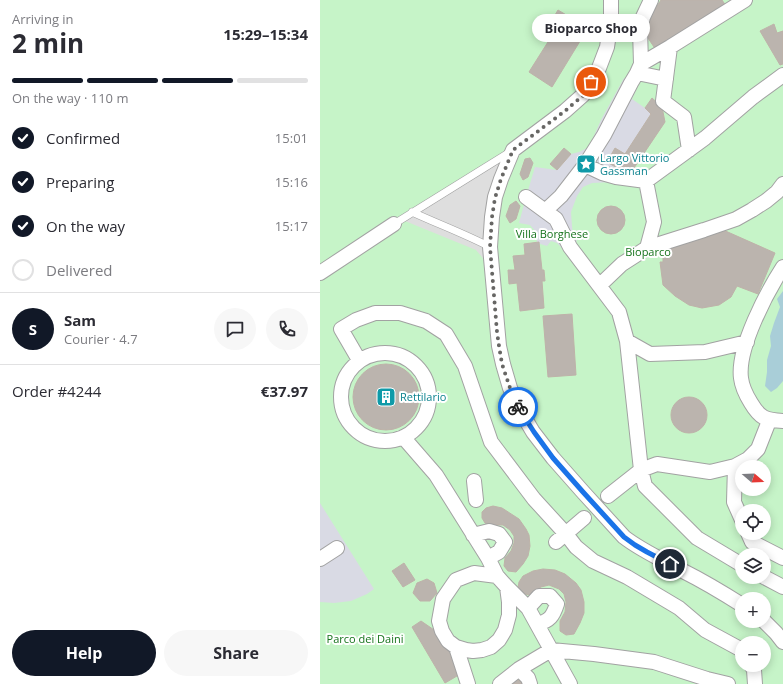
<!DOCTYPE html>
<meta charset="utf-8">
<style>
:root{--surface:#fff;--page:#f7f7f7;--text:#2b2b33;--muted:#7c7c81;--line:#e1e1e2;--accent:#111827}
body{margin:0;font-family:"Open Sans",sans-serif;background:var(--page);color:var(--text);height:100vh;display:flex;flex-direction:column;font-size:15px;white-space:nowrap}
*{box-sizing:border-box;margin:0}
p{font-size:13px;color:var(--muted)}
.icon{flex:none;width:22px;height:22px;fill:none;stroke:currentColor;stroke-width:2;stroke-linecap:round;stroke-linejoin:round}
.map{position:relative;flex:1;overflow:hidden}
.drawer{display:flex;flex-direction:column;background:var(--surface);width:320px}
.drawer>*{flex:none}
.needle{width:26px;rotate:109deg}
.controls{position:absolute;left:415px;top:460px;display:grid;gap:8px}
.controls a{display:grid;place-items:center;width:36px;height:36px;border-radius:50%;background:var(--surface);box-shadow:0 2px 10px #0003;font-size:20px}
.pin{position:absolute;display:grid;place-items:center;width:34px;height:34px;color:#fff;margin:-17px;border:2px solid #fff;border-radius:50%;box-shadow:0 1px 4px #0007}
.courier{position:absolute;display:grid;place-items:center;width:40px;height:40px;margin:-20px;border:3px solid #1a73e8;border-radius:50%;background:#fff;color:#222;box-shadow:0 1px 5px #0007}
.bubble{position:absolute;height:28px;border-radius:14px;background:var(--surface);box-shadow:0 2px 10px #0003;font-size:13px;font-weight:700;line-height:28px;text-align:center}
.summary em{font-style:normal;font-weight:700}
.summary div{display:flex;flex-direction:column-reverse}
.summary{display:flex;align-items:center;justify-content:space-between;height:68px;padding:0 12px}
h1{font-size:26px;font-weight:700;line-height:30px}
.bar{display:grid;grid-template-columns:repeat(4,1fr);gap:6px 4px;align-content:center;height:48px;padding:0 12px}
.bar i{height:5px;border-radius:3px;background:var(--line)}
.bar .on{background:var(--accent)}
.bar p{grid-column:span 4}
.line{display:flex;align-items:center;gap:10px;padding:0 12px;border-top:1px solid var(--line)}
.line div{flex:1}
.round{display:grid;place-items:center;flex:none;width:42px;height:42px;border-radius:21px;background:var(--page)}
ol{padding:0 12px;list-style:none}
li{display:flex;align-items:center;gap:12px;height:44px}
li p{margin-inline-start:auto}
li .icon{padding:4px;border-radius:50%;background:var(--accent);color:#fff;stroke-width:4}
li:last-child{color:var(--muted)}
li i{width:22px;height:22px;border:2px solid var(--line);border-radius:50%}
.button{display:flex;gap:8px;margin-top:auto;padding:8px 12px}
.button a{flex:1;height:46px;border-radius:24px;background:var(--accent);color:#fff;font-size:16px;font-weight:700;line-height:46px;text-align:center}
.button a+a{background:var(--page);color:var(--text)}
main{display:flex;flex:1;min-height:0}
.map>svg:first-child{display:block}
.park{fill:#c6f4c8;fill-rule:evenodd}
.parking{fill:#dedede}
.plaza{fill:#d9dae4}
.water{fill:#a9ced8}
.building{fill:#bbb4ae;stroke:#beb2a9}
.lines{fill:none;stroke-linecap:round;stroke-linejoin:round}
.lane-casing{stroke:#a2a2a2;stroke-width:8}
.street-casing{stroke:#a2a2a2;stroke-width:16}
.lane{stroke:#fff;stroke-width:7}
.street{stroke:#fff;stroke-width:14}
.done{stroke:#676664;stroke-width:4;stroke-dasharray:0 7.2}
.route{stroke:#1a73e8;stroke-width:5}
.labels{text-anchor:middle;stroke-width:4;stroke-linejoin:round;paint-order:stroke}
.culture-label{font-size:11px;fill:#0d838f;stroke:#fff;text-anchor:start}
.park-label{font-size:11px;fill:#15731b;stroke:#fff}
</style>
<main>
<section class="drawer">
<div class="summary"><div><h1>2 min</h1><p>Arriving in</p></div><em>15:29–15:34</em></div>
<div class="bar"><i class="on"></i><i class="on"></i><i class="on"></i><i></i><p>On the way · 110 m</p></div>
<ol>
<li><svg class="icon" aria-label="check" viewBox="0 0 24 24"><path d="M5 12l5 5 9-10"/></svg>Confirmed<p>15:01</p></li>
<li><svg class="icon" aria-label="check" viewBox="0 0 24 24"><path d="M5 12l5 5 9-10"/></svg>Preparing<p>15:16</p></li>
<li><svg class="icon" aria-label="check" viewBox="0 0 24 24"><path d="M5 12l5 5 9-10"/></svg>On the way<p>15:17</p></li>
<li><i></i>Delivered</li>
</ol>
<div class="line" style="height:72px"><b class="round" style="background:var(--accent);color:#fff">S</b><div><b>Sam</b><p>Courier · 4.7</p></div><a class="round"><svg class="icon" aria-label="chat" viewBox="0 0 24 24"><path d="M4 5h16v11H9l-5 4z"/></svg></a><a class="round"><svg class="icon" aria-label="phone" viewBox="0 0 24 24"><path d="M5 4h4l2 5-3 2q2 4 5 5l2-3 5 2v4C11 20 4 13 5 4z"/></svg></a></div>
<div class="line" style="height:52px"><div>Order #4244</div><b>€37.97</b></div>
<div class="button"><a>Help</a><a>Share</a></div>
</section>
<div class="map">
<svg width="463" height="684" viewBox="0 0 463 684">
<rect width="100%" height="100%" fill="#eeebe5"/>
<path class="park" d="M0 0H463V684H0ZM422 467H444V489H422ZM422 511H444V533H422ZM422 555H444V577H422ZM422 599H444V621H422ZM422 643H444V665H422Z"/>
<path class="parking" d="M187 158 167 263 156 250 85 221Z"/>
<path class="plaza" d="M304 78 317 88 312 99 325 108 331 114 305 154 295 148 287 162 300 170 293 182 272 183 263 187 257 196 251 212 252 226 253 236 257 241 245 251 237 243 231 241 227 246 217 243 216 232 210 225 199 223 206 197 215 167 237 170 251 154 259 152 269 147 281 120Z
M0 503 54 589 47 594 31 601 14 603 0 602Z"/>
<path class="water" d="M463 291V381L457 388 451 392 445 386 447 372V360L451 346 450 336 454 323 460 307 457 299Z"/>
<path class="building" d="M341 0H402L406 6 336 50 324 32 330 17Z
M238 10 268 28 232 87 209 72 233 34 226 30Z
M454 24 457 33 463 31V64L460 65 440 31Z
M332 98 342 107 345 122 312 171 304 172 287 162 295 148 305 154 331 114 325 108Z
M244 148 251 154 237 170 230 164Z
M210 158 213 163 208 177 203 180 200 174 205 159Z
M196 201 200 206 196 219 190 223 186 216 190 205Z
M277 220a14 14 0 1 1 28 0a14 14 0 1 1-28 0Z
M401 229 455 253 438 294 417 286 411 297 399 305 382 308 369 305 355 296 343 285 340 262H343V249Z
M219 242 222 270H224L225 281H222L224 308 200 311 197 283 189 284 188 270H195L193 256 205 255 204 244Z
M252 314 256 375 228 377 223 316Z
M33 397a33 33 0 1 1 66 0a33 33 0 1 1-66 0Z
M351 415a18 18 0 1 1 36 0a18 18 0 1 1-36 0Z
M173 506 182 508 199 519 206 529 209 535 210 546 208 556 203 564 196 572 188 571 184 566 185 558 191 551 194 543V536L190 530 183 525H170L165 523 162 518V512L166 508Z
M84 563 95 580 83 587 72 571Z
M223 569 235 570 245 574 256 583 261 590 264 602V613L260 623 254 634 246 635 240 631V621L245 612 246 602 244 594 239 589 229 585 221 587 214 592 209 595 202 593 198 588 199 582 203 576 213 571Z
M107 579 114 583 117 593 110 601H100L93 593 97 583Z
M101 621 120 634 131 651 137 676 125 683 92 627Z
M195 680 201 681 204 684H187Z"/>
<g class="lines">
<g class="lane-casing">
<path id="lane" d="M92 212C118 224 145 234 170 247
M74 224 190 152"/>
</g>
<g class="street-casing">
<path id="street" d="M291 0V21L287 47 279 68 263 95 245 111 193 150 181 179 175 197 172 217 170 247 179 346 183 364 190 388 200 410 213 432 233 458 263 492 304 537C322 551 343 560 363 571 383 581 403 593 422 605
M350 47 343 101 364 117 369 150
M321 64 320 29 323 17 331 0
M317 73 346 79
M265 165 282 173 296 177 326 181
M206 197 236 219 250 247 299 312 307 341 321 470 325 486 377 538 422 565
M225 211 241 196 265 165 284 135 311 83 317 73 321 64 350 47 425 0
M327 248 334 222 326 181 385 138 433 97 463 75
M463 267C447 292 417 348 421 378 422 387 426 395 431 403 440 418 445 420 463 421
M0 273 74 224
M280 285 302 264 327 248 384 230 416 219 432 210 446 201 457 192 463 184
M307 341 330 354 385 352 427 342
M21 397a44 44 0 1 1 88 0a44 44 0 1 1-88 0Z
M39 360 21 329 36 320 55 313H80L106 321 126 334 145 366 171 442 214 499 246 534 256 547 273 561 307 577 359 608 385 630 420 649 422 652
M83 437 116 475 168 558 177 576 187 587 208 608 250 684
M415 466 414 502 422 520
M154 481 156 500
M288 496 321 470 337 464 390 472 415 466 428 459 438 449 449 421
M428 533 432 542 463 558
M153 535 169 531 179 534 185 542 179 552 168 558
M236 542 264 518
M0 559 17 548
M177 576 154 573 136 580 123 599 119 621 122 631 128 641 136 647 146 650 153 651 162 650 171 647 179 640 185 630 189 615V602L187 587
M444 577 463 587
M208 608 219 596H230L237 604C233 616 230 621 217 624
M444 621 456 633 463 642
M136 647 148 684
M431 665 434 670 435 684
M199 669 208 678 210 684
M180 684 199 669 231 650 274 654 334 662 387 679 408 684"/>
</g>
<use href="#lane" class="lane"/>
<use href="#street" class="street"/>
</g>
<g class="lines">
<path class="done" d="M198 407 190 388 182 364 179 346 177 332 170 247 172 217 175 198 181 179 193 150 245 111 254 103 263 96 271 82"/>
<path class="route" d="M198 407 214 432 233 458 263 492 304 537 315 545 327 552 350 564"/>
</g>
<defs>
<g id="sight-square" transform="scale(1)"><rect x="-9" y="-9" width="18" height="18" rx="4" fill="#0f9aa8" stroke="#fff"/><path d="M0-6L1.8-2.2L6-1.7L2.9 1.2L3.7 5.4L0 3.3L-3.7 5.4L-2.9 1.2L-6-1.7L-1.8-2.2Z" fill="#fff"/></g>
<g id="building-square" transform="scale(1)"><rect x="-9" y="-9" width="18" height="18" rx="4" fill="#0f9aa8" stroke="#fff"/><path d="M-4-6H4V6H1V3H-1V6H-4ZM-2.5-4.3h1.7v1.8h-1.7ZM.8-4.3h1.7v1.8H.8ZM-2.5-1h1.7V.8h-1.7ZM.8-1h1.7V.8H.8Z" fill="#fff"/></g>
</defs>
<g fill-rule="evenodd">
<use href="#sight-square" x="266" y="164"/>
<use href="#building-square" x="66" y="397"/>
</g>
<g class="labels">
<g class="culture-label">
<text x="280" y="162">Largo Vittorio<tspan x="280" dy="13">Gassman</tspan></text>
<text x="80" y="401">Rettilario</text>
</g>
<g class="park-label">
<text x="232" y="238">Villa Borghese</text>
<text x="328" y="256">Bioparco</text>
<text x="45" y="643">Parco dei Daini</text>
</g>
</g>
</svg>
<div class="controls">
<a><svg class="needle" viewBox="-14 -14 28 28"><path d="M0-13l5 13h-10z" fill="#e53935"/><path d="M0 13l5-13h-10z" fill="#7c7c81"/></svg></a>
<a><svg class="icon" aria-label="locate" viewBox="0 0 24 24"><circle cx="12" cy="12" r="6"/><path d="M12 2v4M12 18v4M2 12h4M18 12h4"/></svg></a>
<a><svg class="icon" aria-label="layers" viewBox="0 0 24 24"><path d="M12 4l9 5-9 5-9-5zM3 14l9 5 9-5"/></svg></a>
<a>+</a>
<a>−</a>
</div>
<div class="pin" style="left:271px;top:82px;background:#ea580c"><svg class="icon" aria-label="bag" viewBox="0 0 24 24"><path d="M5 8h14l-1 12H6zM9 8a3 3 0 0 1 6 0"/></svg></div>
<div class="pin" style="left:350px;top:564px;background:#1f2937"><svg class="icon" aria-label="home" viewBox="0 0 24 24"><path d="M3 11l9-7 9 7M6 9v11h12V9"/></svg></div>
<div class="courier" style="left:198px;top:407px"><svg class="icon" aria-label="bike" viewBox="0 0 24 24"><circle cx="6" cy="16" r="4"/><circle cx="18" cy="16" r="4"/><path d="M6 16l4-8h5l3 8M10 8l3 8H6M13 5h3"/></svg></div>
<div class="bubble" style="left:212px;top:14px;width:118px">Bioparco Shop</div>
</div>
</main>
